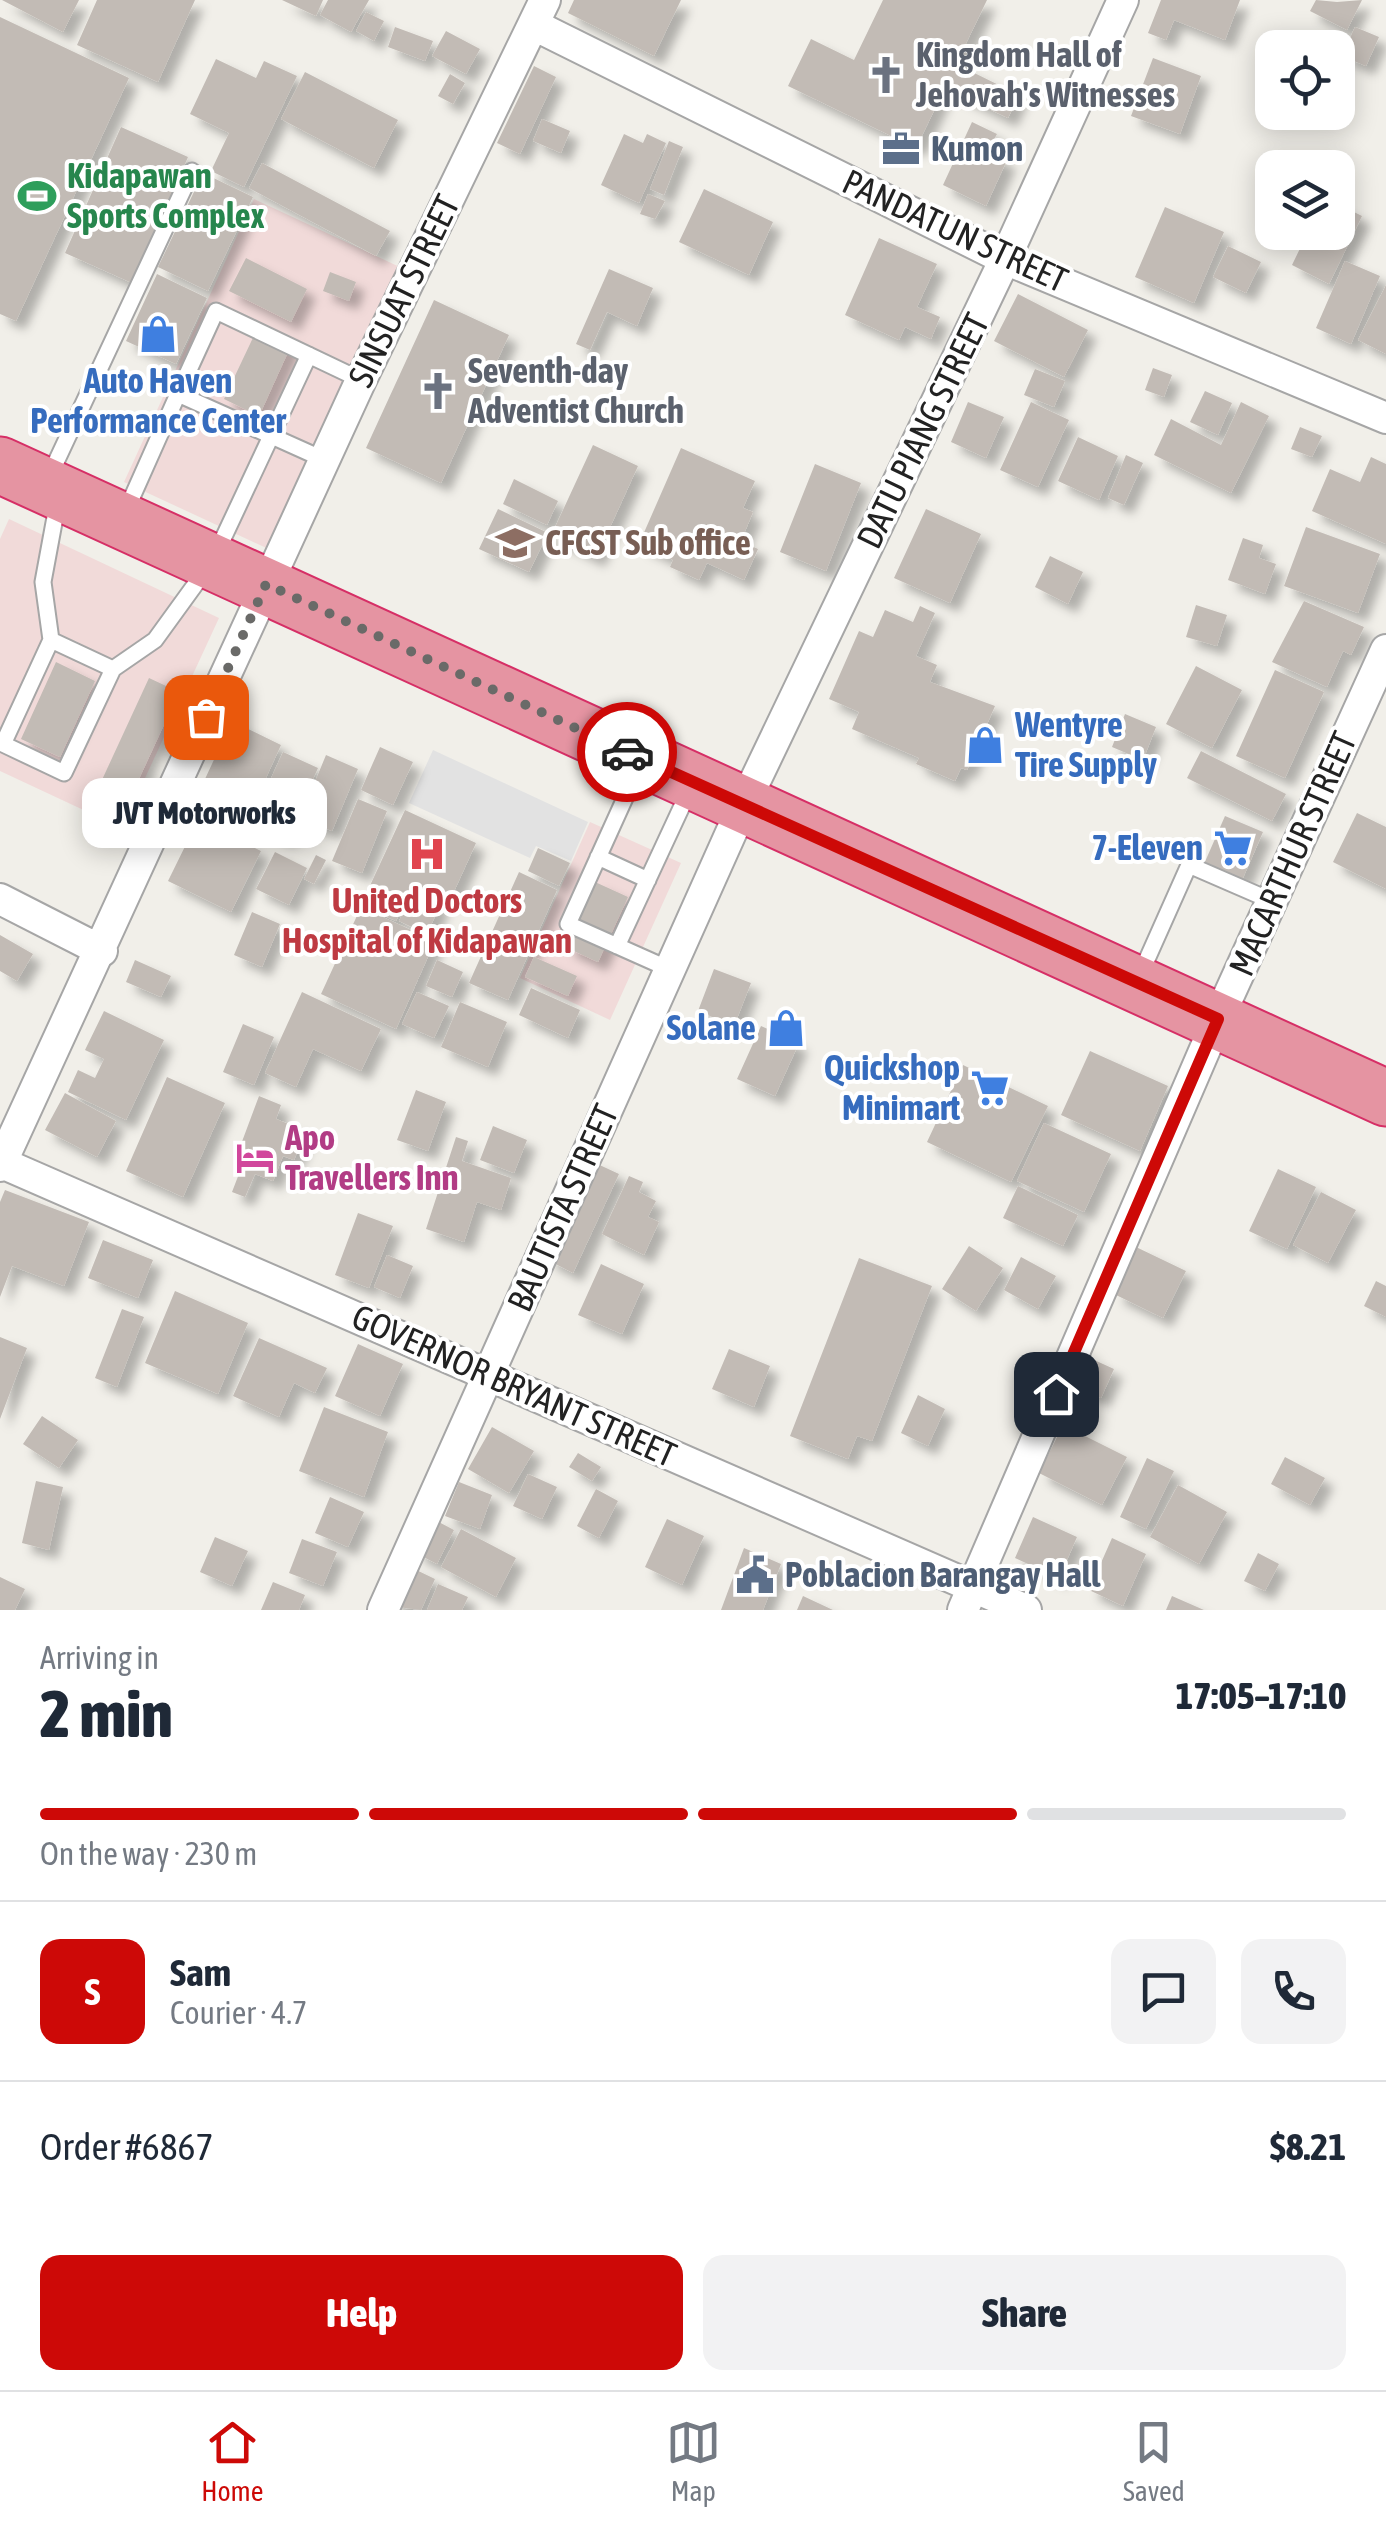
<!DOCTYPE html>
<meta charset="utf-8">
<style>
:root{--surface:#fff;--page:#f2f2f3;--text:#1f2937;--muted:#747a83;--line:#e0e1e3;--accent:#cd0907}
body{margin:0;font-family:"Asap Condensed",sans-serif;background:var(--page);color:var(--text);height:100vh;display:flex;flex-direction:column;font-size:38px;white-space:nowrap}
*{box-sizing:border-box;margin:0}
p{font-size:32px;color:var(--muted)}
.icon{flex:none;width:55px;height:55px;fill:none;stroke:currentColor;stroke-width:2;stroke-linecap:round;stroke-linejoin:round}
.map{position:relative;height:1610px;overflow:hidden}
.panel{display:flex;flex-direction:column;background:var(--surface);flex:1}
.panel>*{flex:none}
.controls{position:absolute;left:1255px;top:30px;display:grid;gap:20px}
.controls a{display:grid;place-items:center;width:100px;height:100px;border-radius:20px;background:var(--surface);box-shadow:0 5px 25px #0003;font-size:50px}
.pin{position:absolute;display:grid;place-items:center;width:85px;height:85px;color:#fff;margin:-42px;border-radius:20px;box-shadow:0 5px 15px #0006}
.courier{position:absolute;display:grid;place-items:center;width:100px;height:100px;margin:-50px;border:8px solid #cd0907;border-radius:50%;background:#fff;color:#222;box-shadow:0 2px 12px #0007}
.bubble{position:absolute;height:70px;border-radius:20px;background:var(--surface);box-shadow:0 5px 25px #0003;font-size:32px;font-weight:800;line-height:70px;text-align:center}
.summary em{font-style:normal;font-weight:800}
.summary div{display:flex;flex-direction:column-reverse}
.summary{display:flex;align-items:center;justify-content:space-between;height:170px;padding:0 40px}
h1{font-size:65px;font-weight:800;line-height:75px}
.bar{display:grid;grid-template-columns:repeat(4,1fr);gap:15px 10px;align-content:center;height:120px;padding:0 40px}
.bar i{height:12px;border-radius:8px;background:var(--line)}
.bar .active{background:var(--accent)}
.bar p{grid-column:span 4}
.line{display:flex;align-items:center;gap:25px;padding:0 40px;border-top:2px solid var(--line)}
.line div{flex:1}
.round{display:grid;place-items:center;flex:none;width:105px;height:105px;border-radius:20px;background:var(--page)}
.button{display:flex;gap:20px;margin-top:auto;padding:20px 40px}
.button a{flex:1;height:115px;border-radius:20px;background:var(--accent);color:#fff;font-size:40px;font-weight:800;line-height:115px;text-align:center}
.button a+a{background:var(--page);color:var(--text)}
.dock{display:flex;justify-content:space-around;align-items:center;height:140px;border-top:2px solid var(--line);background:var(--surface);font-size:28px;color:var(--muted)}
.dock a{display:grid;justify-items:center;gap:5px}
.dock .active{color:var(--accent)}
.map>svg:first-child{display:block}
.commercial{fill:#f1dad9}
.parking{fill:#e2e2e2}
.building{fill:#c2bbb5;filter:url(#shadow)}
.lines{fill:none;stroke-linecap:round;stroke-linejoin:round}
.lane-casing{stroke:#a6a6a6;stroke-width:19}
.street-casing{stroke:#a6a6a6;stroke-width:34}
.highway-casing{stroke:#d62f66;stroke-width:59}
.lane{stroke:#fff;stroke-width:15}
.street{stroke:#fff;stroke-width:30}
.highway{stroke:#e594a2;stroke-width:55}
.done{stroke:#6a6a68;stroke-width:10;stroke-dasharray:0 18}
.route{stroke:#cd0907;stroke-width:12}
.labels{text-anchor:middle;stroke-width:8;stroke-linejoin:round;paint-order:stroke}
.worship-label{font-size:35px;font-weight:bold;fill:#5b616d;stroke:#fff;text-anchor:start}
.service-label{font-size:35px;font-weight:bold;fill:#4e5e75;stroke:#fff;text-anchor:start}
.leisure-label{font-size:35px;font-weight:bold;fill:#27864d;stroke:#fff;text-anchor:start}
.street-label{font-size:35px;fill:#222;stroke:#fff}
.shop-label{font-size:35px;font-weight:bold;fill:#366cbe;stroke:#fff;text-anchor:end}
.education-label{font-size:35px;font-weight:bold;fill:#785e54;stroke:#fff;text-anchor:start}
.health-label{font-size:35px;font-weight:bold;fill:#be3a42;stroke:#fff}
.hotel-label{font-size:35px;font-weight:bold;fill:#b23c85;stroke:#fff;text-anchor:start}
</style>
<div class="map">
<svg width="1386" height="1610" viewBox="0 0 1386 1610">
<defs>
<filter id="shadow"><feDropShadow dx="9" dy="9" stdDeviation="5" flood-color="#0004"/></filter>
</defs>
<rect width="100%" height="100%" fill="#f1efe9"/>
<path class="commercial" d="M254 199 404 269 275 552 124 482Z
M9 519 219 618 122 828 0 771V539Z
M590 822 681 863 610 1020 520 978Z"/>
<path class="parking" d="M433 750 588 822 571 861 536 846 530 858 409 803Z"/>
<path class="building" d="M2 0H79L63 32Z
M97 0H195L158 82 77 45Z
M282 0H323L316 16Z
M328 0H369L351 32 320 15Z
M574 0H681L654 56 568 13Z
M883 0H987L956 64 1019 95 1008 118 945 88 916 148 788 86 811 39 854 60Z
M1161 0H1240L1225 40 1174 20 1166 40 1148 33Z
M1316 0 1337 2 1362 0 1347 30 1310 11Z
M366 12 384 21 374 41 356 31Z
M0 17 129 78 16 321 0 314Z
M395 27 433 41 425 61 388 47Z
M1355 27 1379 37 1366 66 1342 56Z
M446 31 480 49 466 74 432 56Z
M1153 58 1201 76 1180 134 1131 116Z
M216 59 256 78 264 61 297 76 244 187 211 171 229 133 190 114Z
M534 66 556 77 520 154 497 143Z
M305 72 398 120 374 168 281 119Z
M450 74 465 83 453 104 438 96Z
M542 119 570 131 561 153 533 141Z
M972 122 997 134 988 151 1007 160 986 206 943 185Z
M121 127 188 157 132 283 65 253Z
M624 134 643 143 647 134 666 143 639 203 601 185Z
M669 141 683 147 664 195 650 189Z
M262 163 390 231 376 256 249 188Z
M203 173 253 197 208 291 158 267Z
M704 189 773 222 749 275 679 242Z
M648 194 665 201 655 219 640 214Z
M1338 204 1362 216 1329 284 1292 265 1308 232H1338Z
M1165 207 1224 232 1194 303 1135 277Z
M879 238 937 264 917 307 940 317 931 339 905 327 899 340 845 315Z
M1228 246 1261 262 1246 293 1213 277Z
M246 258 307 289 291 322 229 291Z
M1345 261 1380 276 1351 344 1316 328Z
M609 269 653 288 637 326 607 312 590 350 576 344Z
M330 272 356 282 349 301 323 291Z
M157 274 207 298 176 364 126 341Z
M1386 285V354L1358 340Z
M1018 294 1088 330 1064 377 994 341Z
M434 300 509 335 441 483 366 448Z
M259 325 293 341 259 416 224 399Z
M1153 368 1172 375 1164 397 1145 390Z
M1035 369 1065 381 1054 407 1024 395Z
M1205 391 1232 403 1218 435 1190 422Z
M968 402 1004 417 986 458 951 442Z
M1031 402 1069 420 1038 487 1000 470Z
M1241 402 1269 416 1231 493 1154 455 1171 419 1221 445Z
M1300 427 1322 436 1312 457 1291 449Z
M1078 437 1118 456 1099 500 1058 481Z
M593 445 638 466 596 558 551 536Z
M681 448 755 481 743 508 753 512 741 541 758 549 744 580 707 563 699 580 670 567 673 560 639 544Z
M1126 455 1143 463 1124 505 1108 498Z
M1371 457 1386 464V544L1312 511 1330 469 1360 482Z
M815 464 861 483 826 571 780 552Z
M514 479 558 501 547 525 503 504Z
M498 509 548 533 529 572 479 549Z
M926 509 981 534 950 603 894 578Z
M1306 527 1380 554 1358 613 1284 586Z
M1243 538 1263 545 1259 558 1276 564 1265 594 1228 580Z
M1050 556 1083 572 1068 604 1035 587Z
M1304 601 1364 627 1351 655 1343 651 1327 687 1272 662Z
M1196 605 1227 615 1217 646 1186 637Z
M920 606 935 613 916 656 937 665 930 682 995 706 967 770 961 768 955 781 916 764 919 758 852 729 859 712 829 699 859 631 873 637 885 610 913 622Z
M56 662 95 681 60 757 21 739Z
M1196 666 1242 690 1212 748 1166 724Z
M1275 670 1324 692 1285 778 1236 756Z
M149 678 179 692 125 809 95 795Z
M1125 714 1156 727 1143 760 1112 747Z
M232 721 281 745 248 817 198 794Z
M380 747 413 762 393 805 361 790Z
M1201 751 1286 794 1272 821 1187 778Z
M283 752 318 768 286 838 251 822Z
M326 755 358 769 332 831 300 818Z
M358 799 387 811 362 873 332 861Z
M405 810 476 843 451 898 414 882 396 921 361 905Z
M1357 813 1386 827V889L1333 862Z
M1225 816 1263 832 1242 880 1204 864Z
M198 820 261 851 231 912 168 881Z
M538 848 570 863 559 886 528 871Z
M275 852 307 868 289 905 256 889Z
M316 855 326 860 314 884 304 879Z
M519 872 557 890 508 1000 469 983Z
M595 882 628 897 598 962 565 947Z
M414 890 441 903 427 934 399 921Z
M361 907 435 941 396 1029 321 994Z
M252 912 280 924 262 967 234 955Z
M0 935 33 954 17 981 0 971Z
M534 957 577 976 568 996 525 977Z
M135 960 171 976 161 997 126 982Z
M437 960 463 972 452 997 426 986Z
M714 969 751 983 734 1026 698 1011Z
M531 988 580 1010 568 1038 519 1015Z
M302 992 381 1029 361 1071 313 1049 296 1087 265 1073Z
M417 992 449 1006 434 1038 402 1024Z
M460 1002 507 1022 488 1067 441 1047Z
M104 1011 164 1040 126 1120 68 1092 78 1070 95 1078 104 1059 85 1050Z
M243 1024 274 1037 254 1085 223 1072Z
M761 1026 799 1043 775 1096 737 1079Z
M1090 1051 1168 1086 1140 1151 1061 1115Z
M963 1065 1048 1106 1011 1182 927 1142Z
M167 1077 225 1103 183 1197 126 1171Z
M416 1090 446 1102 428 1151 397 1140Z
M65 1093 116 1121 97 1157 45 1130Z
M259 1096 281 1105 276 1119 306 1131 294 1160 283 1156 273 1181 255 1174 245 1197 232 1192 242 1166 234 1163Z
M1044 1123 1111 1154 1084 1212 1017 1181Z
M493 1126 527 1140 514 1173 480 1160Z
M456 1137 468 1141 462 1161 511 1178 501 1210 477 1202 464 1242 426 1229Z
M591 1161 619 1174 573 1273 546 1259Z
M1278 1169 1316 1187 1287 1249 1249 1231Z
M629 1176 643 1182 639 1192 656 1201 648 1217 659 1222 644 1255 602 1234Z
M1018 1186 1078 1215 1063 1246 1003 1218Z
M5 1190 89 1222 64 1286 12 1266 0 1297V1202Z
M1321 1192 1356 1210 1328 1263 1293 1245Z
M358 1213 393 1226 369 1288 335 1275Z
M103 1240 153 1260 138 1298 88 1278Z
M969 1246 1003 1268 976 1311 942 1289Z
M1136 1247 1186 1271 1163 1318 1114 1294Z
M387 1255 413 1266 400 1298 374 1287Z
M1021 1257 1056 1276 1038 1309 1004 1290Z
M859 1258 932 1286 872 1441 857 1436 848 1459 790 1436Z
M601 1264 644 1284 622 1334 578 1315Z
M1376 1281 1386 1286V1317L1364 1306Z
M175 1291 248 1323 218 1394 145 1363Z
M122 1309 144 1317 117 1387 95 1378Z
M0 1337 27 1348 0 1419Z
M259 1338 327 1368 315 1393 294 1383 279 1417 233 1396Z
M358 1344 403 1364 380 1416 335 1396Z
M729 1349 770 1366 754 1407 712 1389Z
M1092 1359 1114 1369 1101 1398 1078 1388Z
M918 1395 945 1409 928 1446 901 1433Z
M324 1407 388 1432 364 1497 299 1471Z
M42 1416 78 1440 59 1468 23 1444Z
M1063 1425 1127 1457 1102 1505 1039 1473Z
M492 1427 534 1451 509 1493 468 1469Z
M578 1453 601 1467 592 1481 569 1467Z
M1285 1457 1325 1478 1310 1505 1271 1484Z
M1147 1458 1174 1471 1146 1529 1120 1517Z
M528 1474 557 1487 542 1519 513 1506Z
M36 1481 63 1487 49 1550 22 1543Z
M459 1482 492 1495 480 1529 445 1516Z
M1178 1485 1227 1512 1199 1564 1150 1537Z
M596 1489 618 1501 599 1538 577 1526Z
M330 1497 364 1512 348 1547 315 1533Z
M1033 1517 1077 1537 1059 1578 1015 1558Z
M431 1518 454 1530 437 1564 414 1552Z
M667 1519 704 1536 682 1585 645 1567Z
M461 1529 516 1558 496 1597 441 1567Z
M215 1537 248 1551 232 1586 200 1572Z
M1112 1538 1146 1554 1123 1606 1089 1590Z
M302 1539 337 1552 323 1586 289 1573Z
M744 1548 781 1564 763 1610H721Z
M1258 1553 1279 1564 1265 1591 1244 1581Z
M408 1566 435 1579 421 1610 390 1606Z
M0 1577 25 1589 15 1610H0Z
M273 1582 305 1595 299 1610H261Z
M438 1584 468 1597 462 1610H427Z
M803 1596 833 1610H797Z
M1172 1596 1204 1610H1166Z"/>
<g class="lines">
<g class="lane-casing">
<path id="lane" d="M178 394 216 311 361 380
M49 477 192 171
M58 501 43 582 51 640 3 744 64 773 113 669 155 640 213 560 309 355
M125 513 178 394 325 460
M51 640 113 669
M639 767 568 924 669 969
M598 857 648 880
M617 946 689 791
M1140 975 1189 865 1272 901"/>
</g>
<g class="street-casing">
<path id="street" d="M534 25 1005 259 1386 418
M0 899 102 951
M2 1163 1026 1610
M0 1166 361 380 545 0
M383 1610 743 806 1005 259 1123 0
M963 1610 1218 1019 1386 650"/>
</g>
<g class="highway-casing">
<path id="highway" d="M0 465 1386 1098"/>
</g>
<use href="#lane" class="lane"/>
<use href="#street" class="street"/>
<use href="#highway" class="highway"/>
</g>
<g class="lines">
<path class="done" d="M206 717 266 584 627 752"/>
<path class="route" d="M627 752 1218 1019 1056 1394"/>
</g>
<defs>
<g id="church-bare" transform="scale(3)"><path d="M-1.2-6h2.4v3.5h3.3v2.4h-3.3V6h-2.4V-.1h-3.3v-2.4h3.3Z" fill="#6b7280" stroke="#fff" stroke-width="2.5" paint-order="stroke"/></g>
<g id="office-bare" transform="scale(3)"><path d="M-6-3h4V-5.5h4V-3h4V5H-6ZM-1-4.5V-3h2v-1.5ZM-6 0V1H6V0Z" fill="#5c6f8a" stroke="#fff" stroke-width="2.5" paint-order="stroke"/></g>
<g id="stadium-bare" transform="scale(3)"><path d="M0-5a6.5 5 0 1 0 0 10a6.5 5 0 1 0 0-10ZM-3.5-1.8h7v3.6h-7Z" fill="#2e9e5b" stroke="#fff" stroke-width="2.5" paint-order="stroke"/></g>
<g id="shop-bare" transform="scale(3)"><path d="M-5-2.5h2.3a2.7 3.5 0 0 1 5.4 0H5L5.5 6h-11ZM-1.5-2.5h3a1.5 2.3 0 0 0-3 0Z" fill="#3f7fe0" stroke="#fff" stroke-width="2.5" paint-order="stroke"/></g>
<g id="school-bare" transform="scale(3)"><path d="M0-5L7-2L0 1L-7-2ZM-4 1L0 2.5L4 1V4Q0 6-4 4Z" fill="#8d6e63" stroke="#fff" stroke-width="2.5" paint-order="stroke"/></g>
<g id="supermarket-bare" transform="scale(3)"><path d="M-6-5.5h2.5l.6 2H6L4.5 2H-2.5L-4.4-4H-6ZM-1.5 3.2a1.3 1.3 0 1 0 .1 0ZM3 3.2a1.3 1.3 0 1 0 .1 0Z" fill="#3f7fe0" stroke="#fff" stroke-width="2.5" paint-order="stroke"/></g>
<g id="hospital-bare" transform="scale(3)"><path d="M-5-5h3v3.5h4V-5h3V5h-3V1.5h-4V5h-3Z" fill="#e0444e" stroke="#fff" stroke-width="2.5" paint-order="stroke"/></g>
<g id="hotel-bare" transform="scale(3)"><path d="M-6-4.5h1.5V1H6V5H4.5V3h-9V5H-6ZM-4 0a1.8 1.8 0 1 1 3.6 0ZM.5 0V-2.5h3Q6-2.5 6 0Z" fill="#d1479c" stroke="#fff" stroke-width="2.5" paint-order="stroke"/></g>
<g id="civic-bare" transform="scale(3)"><path d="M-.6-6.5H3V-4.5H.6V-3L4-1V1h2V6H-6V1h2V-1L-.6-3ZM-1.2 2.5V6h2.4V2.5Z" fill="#5c6f8a" stroke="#fff" stroke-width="2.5" paint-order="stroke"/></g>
</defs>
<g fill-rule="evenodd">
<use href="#church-bare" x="886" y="75"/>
<use href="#office-bare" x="901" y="149"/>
<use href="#stadium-bare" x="37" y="196"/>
<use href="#shop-bare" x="158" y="334"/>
<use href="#church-bare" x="438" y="391"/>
<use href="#school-bare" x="515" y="543"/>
<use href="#shop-bare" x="985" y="745"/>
<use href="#supermarket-bare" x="1233" y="848"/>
<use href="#hospital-bare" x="427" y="854"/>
<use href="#shop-bare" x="786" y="1028"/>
<use href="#supermarket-bare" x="990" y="1088"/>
<use href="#hotel-bare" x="255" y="1158"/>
<use href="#civic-bare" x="755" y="1575"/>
</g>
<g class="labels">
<g class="worship-label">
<text x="916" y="67">Kingdom Hall of<tspan x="916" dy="40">Jehovah's Witnesses</tspan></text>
<text x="468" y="383">Seventh-day<tspan x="468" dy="40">Adventist Church</tspan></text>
</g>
<g class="service-label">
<text x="931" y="161">Kumon</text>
<text x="785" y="1587">Poblacion Barangay Hall</text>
</g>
<g class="leisure-label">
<text x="67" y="188">Kidapawan<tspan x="67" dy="40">Sports Complex</tspan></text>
</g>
<g class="street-label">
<text transform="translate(955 231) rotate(25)" y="12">PANDATUN STREET</text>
<text transform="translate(404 291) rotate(-64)" y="12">SINSUAT STREET</text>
<text transform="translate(923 431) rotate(-64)" y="12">DATU PIANG STREET</text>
<text transform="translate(1293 854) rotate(-66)" y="12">MACARTHUR STREET</text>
<text transform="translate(563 1208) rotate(-66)" y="12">BAUTISTA STREET</text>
<text transform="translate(514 1386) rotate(24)" y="12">GOVERNOR BRYANT STREET</text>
</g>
<g class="shop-label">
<text x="158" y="393" text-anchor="middle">Auto Haven<tspan x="158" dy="40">Performance Center</tspan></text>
<text x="1015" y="737" text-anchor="start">Wentyre<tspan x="1015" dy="40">Tire Supply</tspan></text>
<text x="1203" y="860">7-Eleven</text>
<text x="756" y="1040">Solane</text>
<text x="960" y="1080">Quickshop<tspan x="960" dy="40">Minimart</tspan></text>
</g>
<g class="education-label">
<text x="545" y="555">CFCST Sub office</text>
</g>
<g class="health-label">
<text x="427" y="913">United Doctors<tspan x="427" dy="40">Hospital of Kidapawan</tspan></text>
</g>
<g class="hotel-label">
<text x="285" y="1150">Apo<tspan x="285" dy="40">Travellers Inn</tspan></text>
</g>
</g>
</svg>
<div class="controls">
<a><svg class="icon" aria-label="locate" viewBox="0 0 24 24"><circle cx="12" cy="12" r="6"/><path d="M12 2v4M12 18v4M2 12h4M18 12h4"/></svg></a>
<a><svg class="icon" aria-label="layers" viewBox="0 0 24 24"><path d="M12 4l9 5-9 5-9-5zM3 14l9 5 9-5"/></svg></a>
</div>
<div class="pin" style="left:206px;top:717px;background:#ea580c"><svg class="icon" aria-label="bag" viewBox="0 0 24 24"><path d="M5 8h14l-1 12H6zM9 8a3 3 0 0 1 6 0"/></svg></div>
<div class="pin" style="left:1056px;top:1394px;background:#1f2937"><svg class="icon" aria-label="home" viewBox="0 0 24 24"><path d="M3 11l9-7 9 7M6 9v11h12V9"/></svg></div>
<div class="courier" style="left:627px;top:752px"><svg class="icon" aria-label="car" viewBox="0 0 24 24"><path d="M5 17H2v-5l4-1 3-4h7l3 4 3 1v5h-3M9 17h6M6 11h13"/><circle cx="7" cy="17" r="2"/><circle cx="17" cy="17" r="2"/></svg></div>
<div class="bubble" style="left:82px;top:778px;width:245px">JVT Motorworks</div>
</div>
<section class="panel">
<div class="summary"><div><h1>2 min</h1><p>Arriving in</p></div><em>17:05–17:10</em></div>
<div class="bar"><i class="active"></i><i class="active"></i><i class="active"></i><i></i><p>On the way · 230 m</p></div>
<div class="line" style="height:180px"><b class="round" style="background:var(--accent);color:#fff">S</b><div><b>Sam</b><p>Courier · 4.7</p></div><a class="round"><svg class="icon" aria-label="chat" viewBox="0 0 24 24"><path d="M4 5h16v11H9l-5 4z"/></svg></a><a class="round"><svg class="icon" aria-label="phone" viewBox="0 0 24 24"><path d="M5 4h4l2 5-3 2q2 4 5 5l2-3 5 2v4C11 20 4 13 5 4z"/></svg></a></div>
<div class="line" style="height:130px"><div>Order #6867</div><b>$8.21</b></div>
<div class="button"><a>Help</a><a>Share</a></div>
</section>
<nav class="dock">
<a class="active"><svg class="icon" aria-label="home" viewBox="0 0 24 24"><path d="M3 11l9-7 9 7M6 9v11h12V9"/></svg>Home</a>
<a><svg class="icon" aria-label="map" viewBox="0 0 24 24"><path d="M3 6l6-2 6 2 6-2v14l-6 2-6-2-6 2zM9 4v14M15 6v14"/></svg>Map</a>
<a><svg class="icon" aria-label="saved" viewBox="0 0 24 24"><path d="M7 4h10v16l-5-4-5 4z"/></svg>Saved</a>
</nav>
